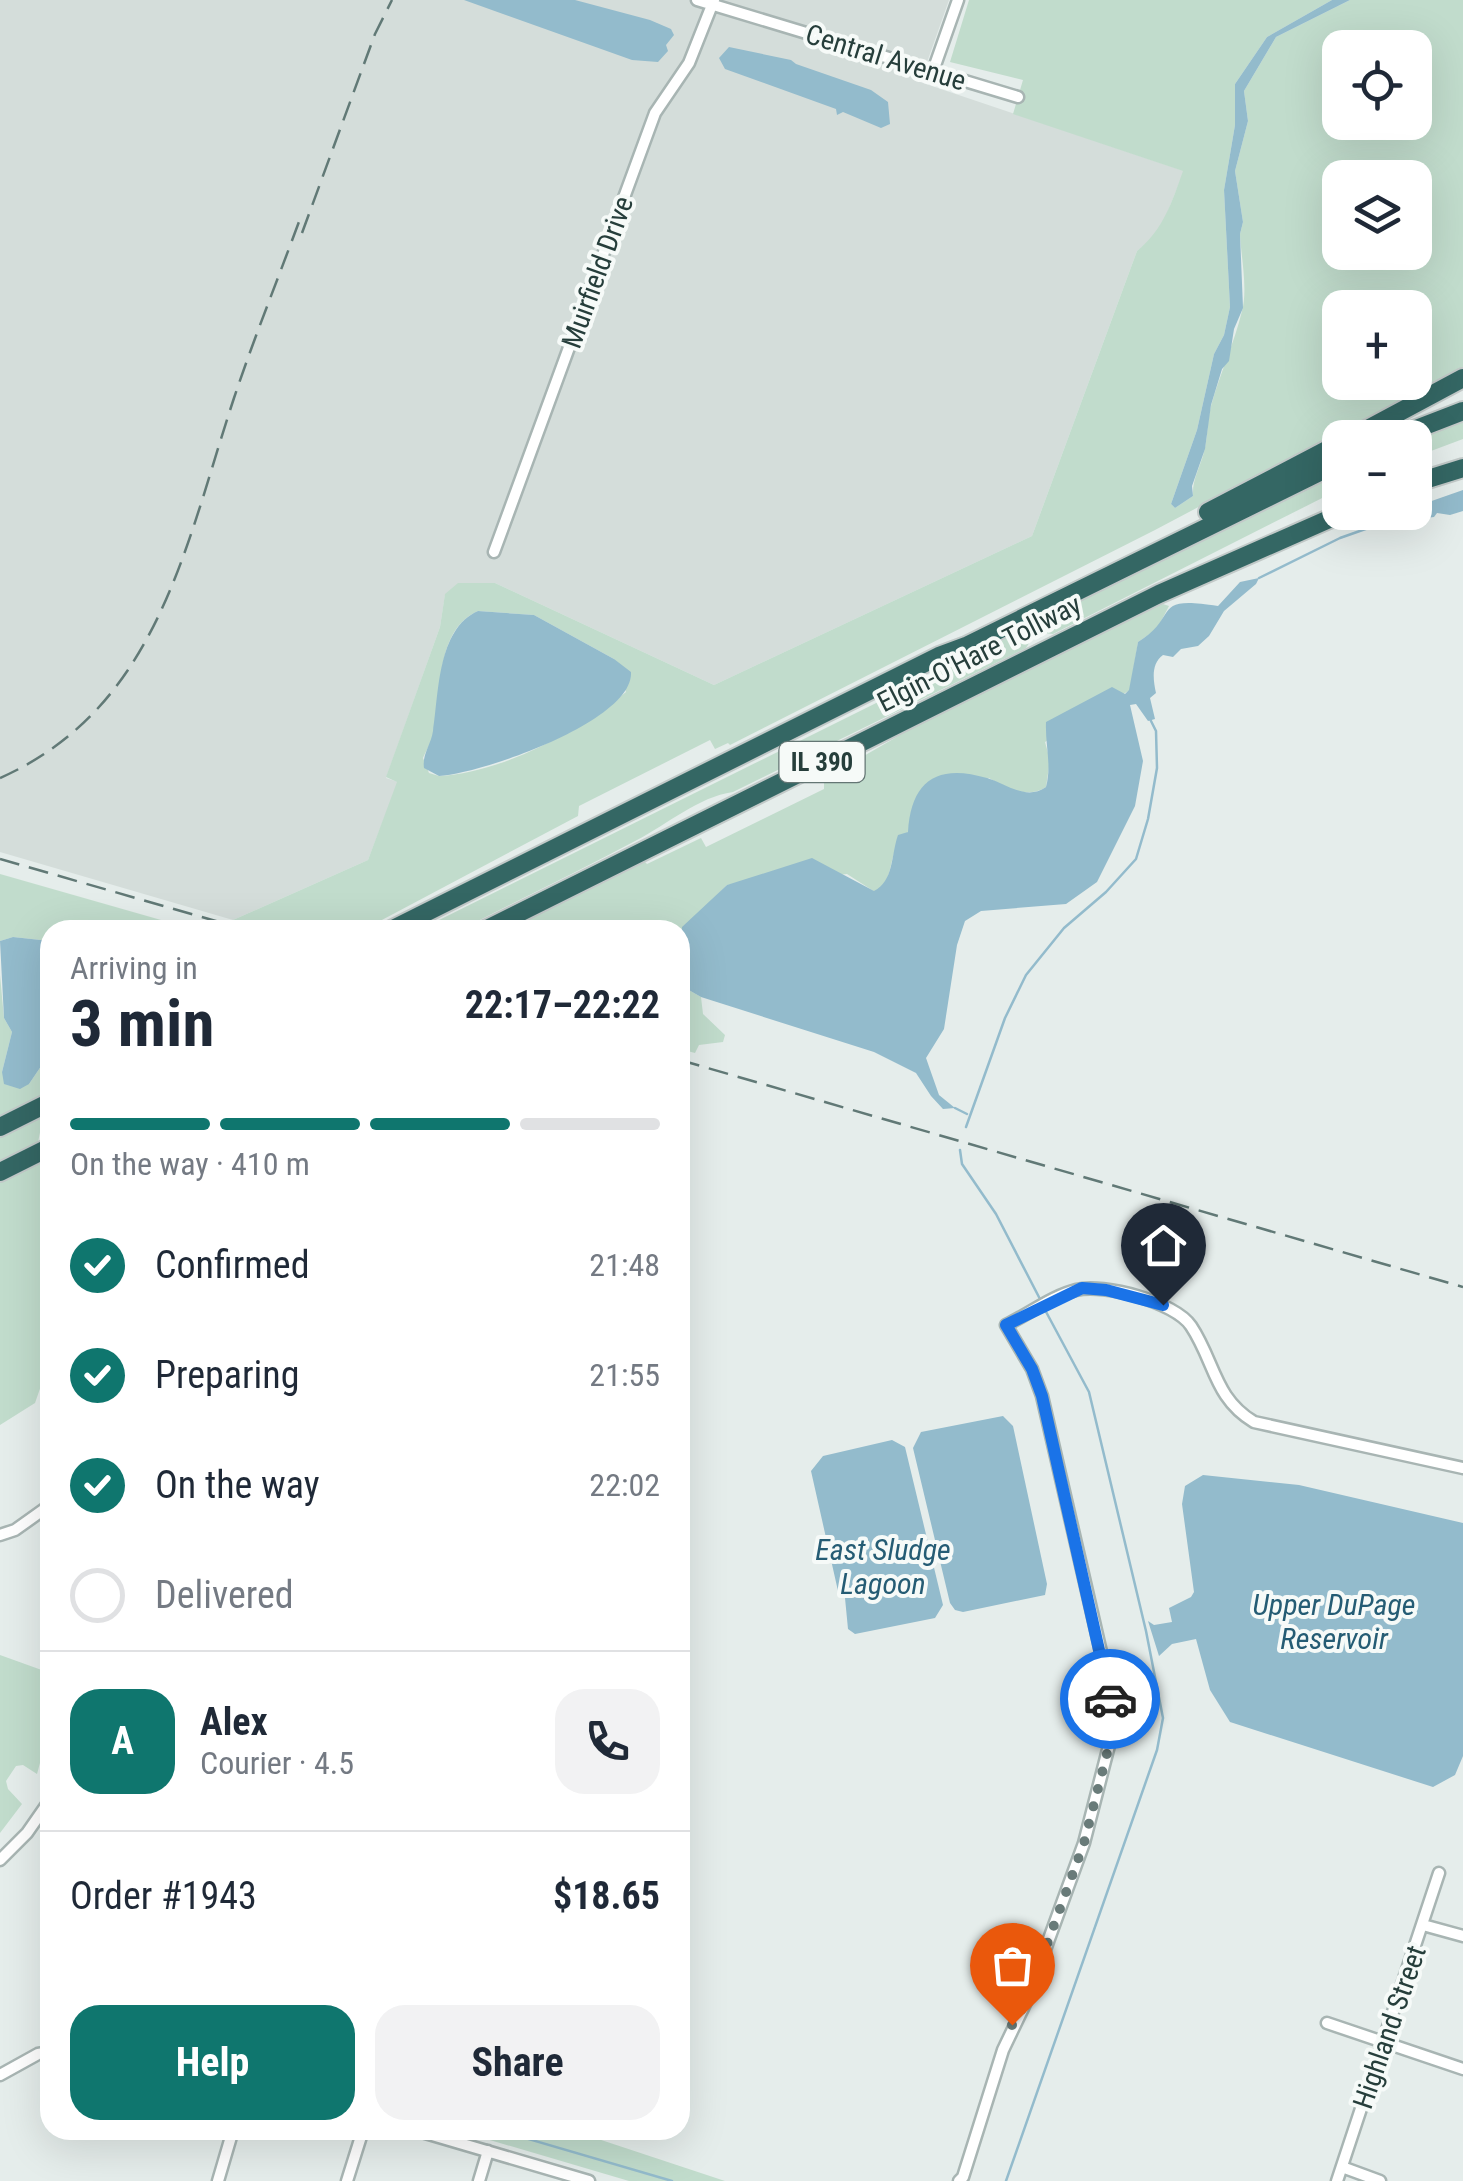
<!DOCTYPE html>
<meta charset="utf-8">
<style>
:root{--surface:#fff;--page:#f2f2f3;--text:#1f2937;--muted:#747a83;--line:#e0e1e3;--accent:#0f766e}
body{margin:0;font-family:"Roboto Condensed",sans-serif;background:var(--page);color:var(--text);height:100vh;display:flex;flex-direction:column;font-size:38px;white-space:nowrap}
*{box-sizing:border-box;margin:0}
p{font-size:32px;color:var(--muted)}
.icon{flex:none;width:55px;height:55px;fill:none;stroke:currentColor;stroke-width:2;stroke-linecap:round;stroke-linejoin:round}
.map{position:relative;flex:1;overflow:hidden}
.panel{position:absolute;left:40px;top:920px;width:650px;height:1220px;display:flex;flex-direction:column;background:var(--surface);border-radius:30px;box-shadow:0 10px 40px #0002}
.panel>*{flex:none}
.fabs{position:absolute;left:1322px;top:30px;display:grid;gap:20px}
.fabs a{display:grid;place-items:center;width:110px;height:110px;border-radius:20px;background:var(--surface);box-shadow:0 10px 40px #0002;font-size:50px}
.pin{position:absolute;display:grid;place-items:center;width:85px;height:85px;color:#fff;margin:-102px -42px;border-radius:50% 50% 50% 0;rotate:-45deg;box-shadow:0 0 10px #0007}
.pin .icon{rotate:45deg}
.courier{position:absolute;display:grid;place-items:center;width:100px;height:100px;margin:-50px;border:8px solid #1a73e8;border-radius:50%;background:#fff;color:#222;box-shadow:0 2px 12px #0007}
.head em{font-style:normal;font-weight:700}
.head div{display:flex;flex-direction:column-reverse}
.head{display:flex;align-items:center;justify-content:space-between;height:170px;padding:0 30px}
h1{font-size:65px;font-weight:700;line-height:75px}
.bar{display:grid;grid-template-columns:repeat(4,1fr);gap:15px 10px;align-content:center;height:120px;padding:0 30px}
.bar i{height:12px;border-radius:8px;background:var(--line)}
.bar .on{background:var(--accent)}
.bar p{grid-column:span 4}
.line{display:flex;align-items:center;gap:25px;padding:0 30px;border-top:2px solid var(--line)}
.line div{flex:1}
.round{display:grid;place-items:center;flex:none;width:105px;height:105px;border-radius:30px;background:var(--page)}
ol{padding:0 30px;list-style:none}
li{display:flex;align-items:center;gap:30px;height:110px}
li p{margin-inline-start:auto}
li .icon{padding:10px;border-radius:50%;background:var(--accent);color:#fff;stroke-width:4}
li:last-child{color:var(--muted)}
li i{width:55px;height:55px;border:5px solid var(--line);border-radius:50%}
.primary-button{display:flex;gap:20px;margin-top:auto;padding:20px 30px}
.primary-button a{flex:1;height:115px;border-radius:30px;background:var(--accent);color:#fff;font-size:40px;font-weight:700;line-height:115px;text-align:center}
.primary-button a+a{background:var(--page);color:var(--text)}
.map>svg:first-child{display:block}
.built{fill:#d4ddda}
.green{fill:#c1dccc;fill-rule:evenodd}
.water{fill:#93bbcc}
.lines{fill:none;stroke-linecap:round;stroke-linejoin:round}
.stream{stroke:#93bbcc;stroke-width:2.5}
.street-casing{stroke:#a8b5b3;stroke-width:15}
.highway-casing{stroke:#c2c9c8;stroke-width:22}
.street{stroke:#fff;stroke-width:10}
.highway{stroke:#346764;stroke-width:18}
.rail{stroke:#617976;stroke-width:2.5;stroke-dasharray:20 10;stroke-linecap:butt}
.done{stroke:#697b79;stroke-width:10;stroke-dasharray:0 18}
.route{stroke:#1a73e8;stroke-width:12}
.labels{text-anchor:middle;stroke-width:8;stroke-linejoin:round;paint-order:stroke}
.shield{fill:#f6faf8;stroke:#647674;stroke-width:2.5}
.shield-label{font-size:25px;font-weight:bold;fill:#263e3b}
.street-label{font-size:28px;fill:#263e3b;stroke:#f6faf8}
.water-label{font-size:30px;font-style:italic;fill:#255c74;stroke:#f6faf8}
</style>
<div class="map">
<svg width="1463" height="2181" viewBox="0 0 1463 2181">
<rect width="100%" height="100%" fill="#e5edeb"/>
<path class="built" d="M0 0H949L920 82 1184 171 1166 216 1153 239 1137 251 1032 536 714 685 495 583 445 595 440 627 386 778 398 782 368 860 233 920 0 852Z"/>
<path class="green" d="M969 0H1332L1267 37 1235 84V125L1224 190 1230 307 1224 335 1214 354 1197 430 1171 504 1175 508 1193 496C1192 479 1200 468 1204 452 1208 437 1207 421 1211 406 1220 373 1234 344 1242 311 1248 289 1241 257 1240 234L1243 222 1235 171 1248 121 1244 91 1276 37 1350 0H1463V367L1155 530 730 745 728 743 715 749 710 740 579 806 578 816 363 930H267L233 920 368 860 397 782 386 777 440 627 445 594 458 583H495L714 685 1032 536 1137 251C1163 230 1172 202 1183 171L1013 114 1023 80 950 62ZM1340 48H1415V122H1340ZM1340 178H1415V252H1340ZM1340 308H1415V382H1340ZM478 611 534 615 614 659 626 692C579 731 502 773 439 776L429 773 423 758C426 751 431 743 433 736 443 697 433 631 478 611Z
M1463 421V439L1415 457V439Z
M1340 470V489L1053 634 1044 633 1040 624 1045 617Z
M1163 604 1169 606 1157 629 1138 642 1130 690 1045 742 1050 760 1046 787C1028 799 1006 788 989 778 964 795 922 815 903 837 886 857 896 880 875 892L847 874 727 885 680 932 508 930 645 862 647 864 701 838 706 847 824 789V779L926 720Z
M1023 630 1031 640 1026 648 733 792C698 797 668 824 637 840 585 868 531 894 478 921L452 930H419Z
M0 874 196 930H50V941L13 937 0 941Z
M0 975 4 1018 12 1032 2 1072 29 1084 50 1053V1083L33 1167 50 1159V1375L43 1380 35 1403 0 1425Z
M680 979 687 989 701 997 703 1014 725 1035 723 1042 699 1045 695 1053 680 1049Z
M0 1655 50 1673V1726L37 1774 23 1765 16 1766 6 1781 8 1789 22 1804 0 1833Z
M456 2130H571L725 2181H629Z"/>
<path class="water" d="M464 0H575L650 20 671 29 674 35 666 45 668 51 658 62 632 60Z
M1332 0H1350L1276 37 1244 91 1248 121 1235 171 1243 222 1240 234 1243 308 1234 329 1229 361 1222 369 1211 405 1205 449 1192 486 1193 496 1175 508 1171 504 1197 430 1214 354 1224 335 1230 307 1224 190 1235 125V84L1267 37Z
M729 47 791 60 796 64 871 90 888 102 890 124 881 128 843 112 837 115 836 109 725 69 719 58Z
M1463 490V511L1450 515 1437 513 1434 517 1412 520 1407 514 1415 512 1418 503 1423 504Z
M1259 578 1256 584 1224 611 1209 636 1198 646 1181 649 1173 657 1163 655C1151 664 1153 679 1156 693L1150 698 1155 719 1148 721 1136 704 1130 705 1143 761 1135 806 1097 882 1066 904 981 911 965 921 957 945 944 1029 926 1058 939 1095 955 1108 943 1109 931 1096 916 1073 874 1052 701 997 687 989 680 979 682 927 727 885 812 858 874 891C894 881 891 855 898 835L908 832C911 781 937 763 987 778 1007 784 1026 801 1046 787 1052 765 1045 745 1046 722L1112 687 1125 694 1129 690 1138 642C1181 616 1149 595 1218 606L1240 582Z
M478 611 534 615 614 659 631 672C634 721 480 774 439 776L424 768C422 754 431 745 433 731 439 694 437 629 478 611Z
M13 937 50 941V1053L29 1084 20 1089 4 1084 2 1072 12 1032 4 1018 0 941Z
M1003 1416 1013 1426 1047 1584 1045 1595 963 1612 955 1610 950 1603 913 1448 921 1432Z
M892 1440 905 1447 943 1605 935 1618 855 1634 848 1629 845 1598 838 1591 811 1471 823 1456Z
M1203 1475 1299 1485 1463 1523V1756L1455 1775 1433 1787 1230 1722 1210 1690 1196 1639 1172 1644 1159 1656 1148 1621 1154 1625 1172 1622 1169 1608 1191 1597 1194 1592 1182 1504 1185 1486Z"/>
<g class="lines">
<path class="stream" d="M1259 578 1340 538 1408 514
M955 1108 967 1114
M966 1127 1005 1018 1026 975 1064 928 1106 892 1136 859 1148 819 1157 768 1156 731 1150 719
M960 1150 962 1164 996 1214 1041 1301
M498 2130 672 2181
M1006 2181 1157 1750 1163 1718 1146 1631 1089 1392 1044 1308"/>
<g class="street-casing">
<path id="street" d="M697 0 1018 97
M933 71 958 0
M494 552 655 113 689 63 714 0
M0 1535 15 1530 50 1505
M0 1860 27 1833 50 1800
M1423 1925 1463 1936
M1327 2023 1463 2069
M0 2075 38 2054 50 2052
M415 2130 589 2181
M1342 2167 1380 2181
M218 2181 233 2130
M347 2181 363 2130
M479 2181 488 2151
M959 2181 963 2177 1003 2050 1026 2002 1084 1843 1112 1734 1110 1691 1042 1396 1032 1369 1006 1325C1029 1314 1052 1296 1076 1290 1104 1283 1175 1302 1191 1326 1215 1362 1214 1398 1254 1422L1463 1468
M1337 2181 1439 1873"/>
</g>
<g class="highway-casing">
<path id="highway" d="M1351 438 1463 378
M1393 438 1463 411
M1415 483 1463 468
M1208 512 1340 443
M391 930 939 656 966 646 1340 462
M485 930 1159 594 1345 512
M0 1127 50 1102
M0 1172 50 1147"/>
</g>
<use href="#street" class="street"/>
<use href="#highway" class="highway"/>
<path class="rail" d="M302 233 375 34 392 0
M0 778C158 708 185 546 234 398 254 338 278 279 300 219
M0 859 247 930
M680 1060 1463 1287"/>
</g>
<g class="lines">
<path class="done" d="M1012 2025 1026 2002 1084 1843 1112 1734 1110 1699"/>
<path class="route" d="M1110 1699 1042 1396 1032 1369 1006 1325 1082 1288 1106 1290 1163 1305"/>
</g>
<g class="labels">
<rect class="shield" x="779.5" y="742" width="85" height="40" rx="8"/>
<g class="shield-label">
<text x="822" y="771">IL 390</text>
</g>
<g class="street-label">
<text transform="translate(886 57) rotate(17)" y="10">Central Avenue</text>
<text transform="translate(597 272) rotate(-70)" y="10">Muirfield Drive</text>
<text transform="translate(979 653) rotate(-27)" y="10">Elgin-O'Hare Tollway</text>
<text transform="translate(1389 2027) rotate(-71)" y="10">Highland Street</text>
</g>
<g class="water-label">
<text x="883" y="1560">East Sludge<tspan x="883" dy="34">Lagoon</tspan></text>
<text x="1334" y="1615">Upper DuPage<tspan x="1334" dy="34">Reservoir</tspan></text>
</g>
</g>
</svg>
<div class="fabs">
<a><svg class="icon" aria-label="locate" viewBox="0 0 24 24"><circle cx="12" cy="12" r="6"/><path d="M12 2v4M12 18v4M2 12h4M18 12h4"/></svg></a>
<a><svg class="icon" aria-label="layers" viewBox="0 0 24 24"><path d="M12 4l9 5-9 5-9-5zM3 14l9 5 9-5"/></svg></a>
<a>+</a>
<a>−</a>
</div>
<div class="pin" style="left:1012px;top:2025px;background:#ea580c"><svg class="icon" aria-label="bag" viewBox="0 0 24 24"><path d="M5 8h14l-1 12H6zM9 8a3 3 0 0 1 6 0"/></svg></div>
<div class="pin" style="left:1163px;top:1305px;background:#1f2937"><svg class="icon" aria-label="home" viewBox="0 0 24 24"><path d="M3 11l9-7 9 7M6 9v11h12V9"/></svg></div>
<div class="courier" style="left:1110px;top:1699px"><svg class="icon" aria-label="car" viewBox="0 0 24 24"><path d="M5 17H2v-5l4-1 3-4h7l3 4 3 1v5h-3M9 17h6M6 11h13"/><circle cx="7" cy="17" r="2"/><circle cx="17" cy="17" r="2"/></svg></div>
<section class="panel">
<div class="head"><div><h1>3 min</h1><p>Arriving in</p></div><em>22:17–22:22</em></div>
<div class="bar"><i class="on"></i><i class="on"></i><i class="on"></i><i></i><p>On the way · 410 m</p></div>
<ol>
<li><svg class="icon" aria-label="check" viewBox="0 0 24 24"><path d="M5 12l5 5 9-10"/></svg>Confirmed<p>21:48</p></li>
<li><svg class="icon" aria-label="check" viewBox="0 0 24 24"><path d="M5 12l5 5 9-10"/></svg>Preparing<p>21:55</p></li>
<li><svg class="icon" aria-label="check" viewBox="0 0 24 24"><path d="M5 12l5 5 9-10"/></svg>On the way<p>22:02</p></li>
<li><i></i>Delivered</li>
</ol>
<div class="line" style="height:180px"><b class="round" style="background:var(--accent);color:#fff">A</b><div><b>Alex</b><p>Courier · 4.5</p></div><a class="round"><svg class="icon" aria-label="phone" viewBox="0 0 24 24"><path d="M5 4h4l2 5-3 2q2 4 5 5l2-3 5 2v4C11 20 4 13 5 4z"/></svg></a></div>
<div class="line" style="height:130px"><div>Order #1943</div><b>$18.65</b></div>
<div class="primary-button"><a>Help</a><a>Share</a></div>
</section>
</div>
